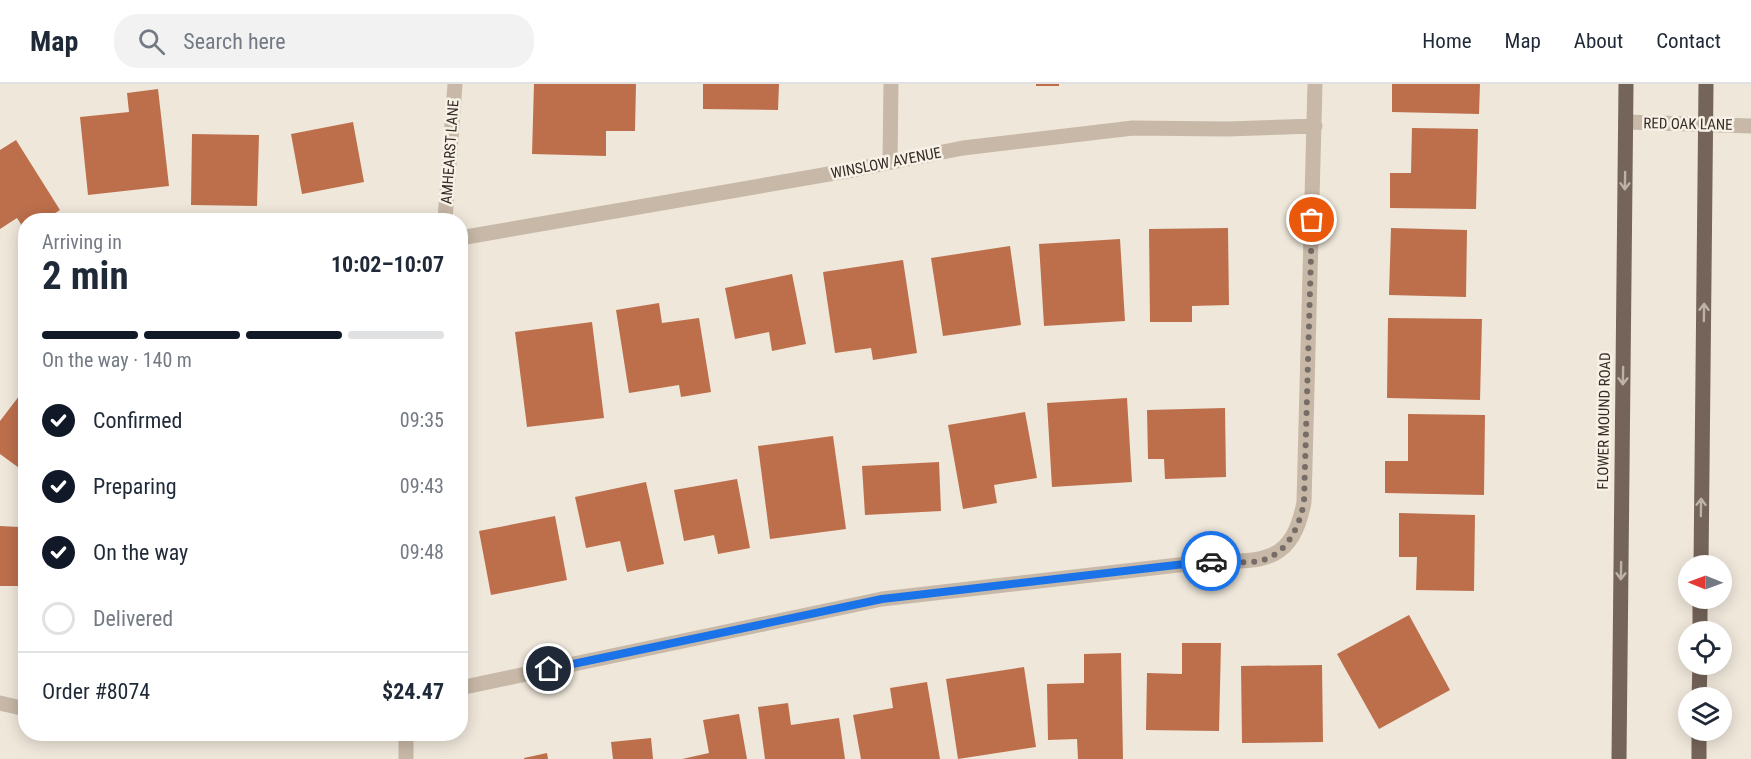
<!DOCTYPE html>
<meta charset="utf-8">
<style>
:root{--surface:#fff;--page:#f2f2f3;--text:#1f2937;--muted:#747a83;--line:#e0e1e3;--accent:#111827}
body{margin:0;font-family:"Roboto Condensed",sans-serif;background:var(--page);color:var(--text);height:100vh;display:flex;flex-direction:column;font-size:22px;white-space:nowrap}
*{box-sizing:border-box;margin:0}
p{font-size:20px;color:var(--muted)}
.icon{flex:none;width:33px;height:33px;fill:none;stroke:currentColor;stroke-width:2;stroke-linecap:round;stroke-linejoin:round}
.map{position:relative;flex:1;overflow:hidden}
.drawer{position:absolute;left:18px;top:129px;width:450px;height:528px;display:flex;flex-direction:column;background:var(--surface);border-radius:24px;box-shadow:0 3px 15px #0003}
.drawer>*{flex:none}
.needle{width:39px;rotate:271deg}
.fabs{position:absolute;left:1678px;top:471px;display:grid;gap:12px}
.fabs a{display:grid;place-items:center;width:54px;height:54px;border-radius:50%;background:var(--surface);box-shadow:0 3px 15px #0003;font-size:30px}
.pin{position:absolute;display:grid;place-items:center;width:51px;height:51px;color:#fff;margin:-26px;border:3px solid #fff;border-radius:50%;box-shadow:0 2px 6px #0007}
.courier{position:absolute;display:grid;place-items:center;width:60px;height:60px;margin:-30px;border:4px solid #1a73e8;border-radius:50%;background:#fff;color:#222;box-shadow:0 2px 8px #0007}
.summary em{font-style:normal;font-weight:700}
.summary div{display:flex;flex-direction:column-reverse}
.summary{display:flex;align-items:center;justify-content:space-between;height:102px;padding:0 24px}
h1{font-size:39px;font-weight:700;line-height:45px}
.bar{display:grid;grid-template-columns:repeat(4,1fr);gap:9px 6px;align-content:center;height:72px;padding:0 24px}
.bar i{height:8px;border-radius:4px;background:var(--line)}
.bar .selected{background:var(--accent)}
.bar p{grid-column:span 4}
.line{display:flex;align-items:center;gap:15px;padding:0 24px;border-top:2px solid var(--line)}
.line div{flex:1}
ol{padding:0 24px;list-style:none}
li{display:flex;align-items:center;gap:18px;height:66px}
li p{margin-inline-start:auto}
li .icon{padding:6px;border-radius:50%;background:var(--accent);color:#fff;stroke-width:4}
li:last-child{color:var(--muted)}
li i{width:33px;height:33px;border:3px solid var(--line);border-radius:50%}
header{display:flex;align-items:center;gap:36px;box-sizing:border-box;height:84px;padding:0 30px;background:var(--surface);border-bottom:2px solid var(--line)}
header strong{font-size:28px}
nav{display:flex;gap:33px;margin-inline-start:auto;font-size:21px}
.search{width:420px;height:54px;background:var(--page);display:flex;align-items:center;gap:15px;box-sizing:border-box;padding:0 21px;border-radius:24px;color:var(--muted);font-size:22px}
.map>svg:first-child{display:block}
.building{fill:#bd6f4b}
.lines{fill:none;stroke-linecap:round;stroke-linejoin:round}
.minor{stroke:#c7b8a7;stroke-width:15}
.primary{stroke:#756459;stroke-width:15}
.oneway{stroke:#bdb2a7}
.done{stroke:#756d66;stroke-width:6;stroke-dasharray:0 10.8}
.route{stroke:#1a73e8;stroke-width:8}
.labels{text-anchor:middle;stroke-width:5;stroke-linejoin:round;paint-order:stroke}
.street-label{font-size:15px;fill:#342c27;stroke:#f8f1e6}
</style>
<header>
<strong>Map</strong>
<div class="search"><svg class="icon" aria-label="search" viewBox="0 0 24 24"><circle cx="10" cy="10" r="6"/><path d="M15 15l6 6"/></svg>Search here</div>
<nav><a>Home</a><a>Map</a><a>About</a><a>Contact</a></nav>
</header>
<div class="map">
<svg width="1751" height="675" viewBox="0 0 1751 675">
<rect width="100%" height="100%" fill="#efe7da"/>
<path class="building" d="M534 0H636L635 47H606V72L532 70Z
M703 0H779L778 26 703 25Z
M1036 0H1059V2H1036Z
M1392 0H1480L1479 30 1392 28Z
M158 5 169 102 88 111 80 33 129 28 127 9Z
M353 38 364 98 302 110 291 50Z
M1412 44 1478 45 1476 125 1390 124V89H1411Z
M192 50 259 51 257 122 191 121Z
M16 56 60 126 44 136H26V148L17 134 0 145V66Z
M1228 144 1229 221 1192 222V238H1150L1149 145Z
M1391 144 1467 146 1466 213 1389 211Z
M1120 155 1125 237 1044 242 1039 160Z
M1010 162 1021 241 943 252 931 174Z
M903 176 917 269 873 276 871 264 835 269 823 188Z
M792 190 806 260 772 267 769 248 735 255 725 204Z
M659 219 662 239 699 234 711 308 681 313 679 301 629 309 616 226Z
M1388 234 1482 235 1480 316 1387 314Z
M592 238 604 334 527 343 515 248Z
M26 303V389L0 370V337Z
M1127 314 1132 398 1052 403 1047 319Z
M1225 324 1226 393 1165 395 1164 375H1148L1147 326Z
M1025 328 1037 394 994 401 997 419 963 425 948 341Z
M1408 330 1485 331 1484 411 1385 409V377H1408Z
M833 352 846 445 770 455 758 362Z
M939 378 941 427 865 431 862 382Z
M737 395 750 464 718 470 714 451 684 457 674 406Z
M646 398 664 480 627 488 620 457 586 464 575 413Z
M1399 429 1475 431 1474 507 1416 506 1417 473H1399Z
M555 432 567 496 491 511 479 447Z
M0 442 19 443 18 502H0Z
M1409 531 1450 606 1379 645 1337 570Z
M1182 559H1221L1219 647 1146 646 1147 589 1182 590Z
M1121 569 1123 675H1078L1077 655 1048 656 1047 600 1084 599V570Z
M1322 581 1323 658 1242 659 1241 582Z
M1024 583 1036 663 958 675 946 595Z
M927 598 940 675H861L853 631 893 624 890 604Z
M788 619 791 641 839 634 845 675H765L758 623Z
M739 630 747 675H682L709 669 703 636Z
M651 654 653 675H613L611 658Z
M547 669 548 675H524V674Z"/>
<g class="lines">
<path class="minor" d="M1626 38 1751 42
M890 77 891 0
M445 136 455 0
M460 154 852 86 963 64 1133 44 1227 45 1315 42
M460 604 882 515 1213 477C1265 478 1293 477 1304 418L1315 0
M0 619 26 625
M406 650V675"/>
<path class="primary" d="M1701 482 1706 0
M1700 548V514
M1699 614 1700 580
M1619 675 1626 0
M1699 675V646"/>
</g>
<defs><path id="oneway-shaft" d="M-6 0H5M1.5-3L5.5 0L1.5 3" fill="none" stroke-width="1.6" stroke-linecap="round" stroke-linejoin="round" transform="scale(1.5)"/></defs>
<g class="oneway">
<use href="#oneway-shaft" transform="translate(1625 97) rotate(91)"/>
<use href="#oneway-shaft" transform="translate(1704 228) rotate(-89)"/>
<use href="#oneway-shaft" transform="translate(1623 292) rotate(91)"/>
<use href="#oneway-shaft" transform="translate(1701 423) rotate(-89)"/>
<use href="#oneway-shaft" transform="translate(1621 487) rotate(91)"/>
</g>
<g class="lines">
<path class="done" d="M1211 477C1225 477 1240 479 1253 478 1285 475 1299 445 1304 418L1312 136"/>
<path class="route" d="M549 585 882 515 1211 477"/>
</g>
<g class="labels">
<g class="street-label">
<text transform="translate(1688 40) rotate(1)" y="5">RED OAK LANE</text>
<text transform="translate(450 68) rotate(-86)" y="5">AMHEARST LANE</text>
<text transform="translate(886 79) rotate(-11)" y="5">WINSLOW AVENUE</text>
<text transform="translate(1604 337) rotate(-89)" y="5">FLOWER MOUND ROAD</text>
</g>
</g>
</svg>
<div class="fabs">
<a><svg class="needle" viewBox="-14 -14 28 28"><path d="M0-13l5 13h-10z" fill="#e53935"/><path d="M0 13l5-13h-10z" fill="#747a83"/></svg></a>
<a><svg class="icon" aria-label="locate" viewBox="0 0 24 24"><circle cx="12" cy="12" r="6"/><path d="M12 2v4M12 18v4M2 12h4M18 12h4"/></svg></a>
<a><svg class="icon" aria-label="layers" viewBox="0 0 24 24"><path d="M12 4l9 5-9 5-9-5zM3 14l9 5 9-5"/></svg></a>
</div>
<div class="pin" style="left:1312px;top:136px;background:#ea580c"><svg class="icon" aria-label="bag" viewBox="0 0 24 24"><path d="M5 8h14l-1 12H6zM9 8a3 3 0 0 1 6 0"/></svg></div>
<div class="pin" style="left:549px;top:585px;background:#1f2937"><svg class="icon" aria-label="home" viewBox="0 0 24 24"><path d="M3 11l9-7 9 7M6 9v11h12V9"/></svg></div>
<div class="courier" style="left:1211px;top:477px"><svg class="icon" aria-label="car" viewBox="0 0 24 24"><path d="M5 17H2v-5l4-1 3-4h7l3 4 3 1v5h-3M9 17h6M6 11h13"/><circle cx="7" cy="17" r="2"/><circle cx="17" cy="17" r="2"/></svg></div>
<section class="drawer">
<div class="summary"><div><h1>2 min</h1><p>Arriving in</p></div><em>10:02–10:07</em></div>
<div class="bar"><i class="selected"></i><i class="selected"></i><i class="selected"></i><i></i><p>On the way · 140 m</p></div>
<ol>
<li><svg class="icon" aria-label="check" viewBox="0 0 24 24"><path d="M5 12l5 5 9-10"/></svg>Confirmed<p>09:35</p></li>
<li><svg class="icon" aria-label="check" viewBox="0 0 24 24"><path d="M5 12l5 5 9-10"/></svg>Preparing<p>09:43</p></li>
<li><svg class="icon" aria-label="check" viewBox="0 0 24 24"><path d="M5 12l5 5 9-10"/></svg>On the way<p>09:48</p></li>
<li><i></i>Delivered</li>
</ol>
<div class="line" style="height:78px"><div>Order #8074</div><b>$24.47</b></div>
</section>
</div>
